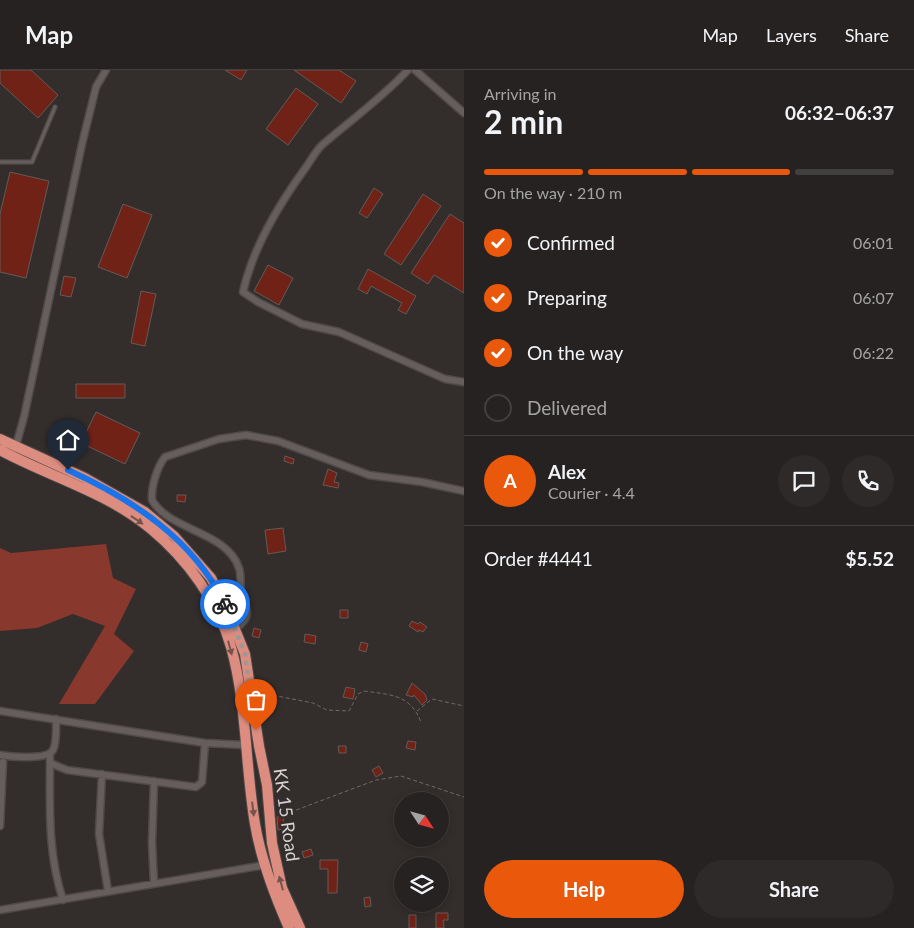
<!DOCTYPE html>
<meta charset="utf-8">
<style>
:root{--surface:#262221;--page:#2e2a2a;--text:#f1f3f6;--muted:#a4a4a5;--line:#423f3f;--accent:#ea580c}
body{margin:0;font-family:Lato,sans-serif;background:var(--page);color:var(--text);height:100vh;display:flex;flex-direction:column;font-size:19px;white-space:nowrap}
*{box-sizing:border-box;margin:0}
p{font-size:16px;color:var(--muted)}
.icon{flex:none;width:28px;height:28px;fill:none;stroke:currentColor;stroke-width:2;stroke-linecap:round;stroke-linejoin:round}
.map{position:relative;flex:1;overflow:hidden}
.side{display:flex;flex-direction:column;background:var(--surface);width:450px}
.side>*{flex:none}
.needle{width:32px;rotate:126deg}
.buttons{position:absolute;left:394px;top:722px;display:grid;gap:10px}
.buttons a{display:grid;place-items:center;width:55px;height:55px;border-radius:50%;background:var(--surface);box-shadow:0 2px 8px #0003,0 0 0 1px var(--line);font-size:25px}
.pin{position:absolute;display:grid;place-items:center;width:42px;height:42px;color:#fff;margin:-51px -21px;border-radius:50% 50% 50% 0;rotate:-45deg;box-shadow:0 0 5px #0007}
.pin .icon{rotate:45deg}
.courier{position:absolute;display:grid;place-items:center;width:50px;height:50px;margin:-25px;border:4px solid #1a73e8;border-radius:50%;background:#fff;color:#222;box-shadow:0 1px 6px #0007}
.head em{font-style:normal;font-weight:700}
.head div{display:flex;flex-direction:column-reverse}
.head{display:flex;align-items:center;justify-content:space-between;height:85px;padding:0 20px}
h1{font-size:32px;font-weight:700;line-height:38px}
.bar{display:grid;grid-template-columns:repeat(4,1fr);gap:8px 5px;align-content:center;height:60px;padding:0 20px}
.bar i{height:6px;border-radius:4px;background:var(--line)}
.bar .selected{background:var(--accent)}
.bar p{grid-column:span 4}
.line{display:flex;align-items:center;gap:12px;padding:0 20px;border-top:1px solid var(--line)}
.line div{flex:1}
.round{display:grid;place-items:center;flex:none;width:52px;height:52px;border-radius:26px;background:var(--page)}
ol{padding:0 20px;list-style:none}
li{display:flex;align-items:center;gap:15px;height:55px}
li p{margin-inline-start:auto}
li .icon{padding:5px;border-radius:50%;background:var(--accent);color:#fff;stroke-width:4}
li:last-child{color:var(--muted)}
li i{width:28px;height:28px;border:2px solid var(--line);border-radius:50%}
.cta{display:flex;gap:10px;margin-top:auto;padding:10px 20px}
.cta a{flex:1;height:58px;border-radius:30px;background:var(--accent);color:#fff;font-size:20px;font-weight:700;line-height:58px;text-align:center}
.cta a+a{background:var(--page);color:var(--text)}
header{display:flex;align-items:center;gap:30px;box-sizing:border-box;height:70px;padding:0 25px;background:var(--surface);border-bottom:1px solid var(--line)}
header strong{font-size:24px}
nav{display:flex;gap:28px;margin-inline-start:auto;font-size:18px}
main{display:flex;flex:1;min-height:0}
.map>svg:first-child{display:block}
.forest{fill:#88382c}
.building{fill:#702217;stroke:#625b59}
.lines{fill:none;stroke-linecap:round;stroke-linejoin:round}
.service-casing{stroke:#4f4a49;stroke-width:5.5}
.minor-casing{stroke:#4f4a49;stroke-width:9}
.trunk-casing{stroke:#4f4a49;stroke-width:12}
.path{stroke:#6e6868;stroke-width:1;stroke-dasharray:4 2.5;stroke-linecap:butt}
.service{stroke:#655e5d;stroke-width:3}
.minor{stroke:#655e5d;stroke-width:6}
.trunk{stroke:#dc8d80;stroke-width:10}
.oneway{fill:#77534e}
.done{stroke:#9c9897;stroke-width:5;stroke-dasharray:0 9}
.route{stroke:#1a73e8;stroke-width:6}
.labels{text-anchor:middle;stroke-width:5;stroke-linejoin:round;paint-order:stroke}
.street-label{font-size:18px;fill:#d5d1d1;stroke:#332d2c}
</style>
<header>
<strong>Map</strong>
<nav><a>Map</a><a>Layers</a><a>Share</a></nav>
</header>
<main>
<div class="map">
<svg width="464" height="858" viewBox="0 0 464 858">
<rect width="100%" height="100%" fill="#332d2c"/>
<path class="forest" d="M106 474 113 508 136 519 114 564 134 581 95 634H59L105 556 73 544 37 558 0 561V478L11 483Z"/>
<path class="building" d="M0 0H31L58 25 38 48 0 13Z
M225 0H247L241 10Z
M294 0H339L356 11 341 33Z
M296 18 318 34 288 75 266 59Z
M10 102 49 111 26 208 0 202V144Z
M374 118 383 124 367 148 359 143Z
M423 124 441 136 401 195 384 184Z
M123 134 152 145 127 208 98 197Z
M450 144 464 153V223L434 205 428 214 411 203Z
M268 195 293 208 279 235 254 221Z
M368 199 416 226 406 244 398 240 402 233 371 216 367 224 358 219Z
M64 206 76 208 71 227 60 225Z
M141 221 156 224 145 276 131 273Z
M76 314H125V328H76Z
M96 342 140 363 125 394 81 373Z
M285 386 294 389 293 394 284 391Z
M328 399 337 403 334 412 339 413 338 418 323 415Z
M177 425H186L185 432 177 431Z
M283 458 286 481 268 484 265 460Z
M340 540H348V548H340Z
M412 551 418 554 420 552 427 557 423 562 419 560 418 562 409 556Z
M254 558 261 560 259 568 252 566Z
M305 564 316 566 315 574 304 572Z
M361 572 368 574 366 582 359 580Z
M412 613 425 624 427 630 422 635 414 625 413 627 406 625Z
M346 617 355 619 353 629 343 627Z
M408 671 416 672 415 680 406 678Z
M338 676H346V683H339Z
M379 696 383 703 376 707 372 700Z
M283 746 285 759 278 760 277 747Z
M311 779 313 785 304 788 302 782Z
M320 790H338L337 823H328V799H320Z
M370 827 371 836 365 837 364 828Z
M436 843H448V850H443L444 858H436Z
M409 845H416V858H409Z"/>
<g class="lines">
<g class="service-casing">
<path id="service" d="M0 92H32L55 37"/>
</g>
<g class="minor-casing">
<path id="minor" d="M408 0C382 28 351 50 322 75 315 82 310 92 304 100 278 136 253 177 243 222L258 232 302 254 339 262 445 309 464 312
M415 0 464 43
M15 379 24 347 82 74 96 17 106 0
M236 558C251 548 248 541 242 525 239 516 242 507 239 498 227 461 169 461 152 430 151 417 157 397 165 387L219 369 246 365 278 371 369 405 422 412 464 421
M0 641 205 673 245 675
M50 683C50 733 47 782 63 830
M0 685C10 687 48 690 53 680 57 673 56 658 56 649
M50 693 67 700 196 717 202 712 205 673
M102 704 99 764 108 821
M154 711 152 773 154 813
M0 756 3 692
M0 840 265 795"/>
</g>
<g class="trunk-casing">
<path id="trunk" d="M0 369 85 408 145 442 174 466 211 508 224 532 245 584 259 676 267 715 272 773 282 818 300 858
M0 380C50 407 107 422 151 459 187 489 218 531 231 577 247 634 245 695 255 754 261 790 274 824 289 858"/>
</g>
<path class="path" d="M260 626 272 625 313 633 327 640 349 641 358 624 364 621C391 625 410 624 421 652
M417 641 432 629 464 636
M277 743 291 742 376 710 401 706 464 727"/>
<use href="#service" class="service"/>
<use href="#minor" class="minor"/>
<use href="#trunk" class="trunk"/>
</g>
<defs><path id="oneway-solid" d="M-6-.8H1V-3.2L6.5 0L1 3.2V.8H-6Z" transform="scale(1.25)"/></defs>
<g class="oneway">
<use href="#oneway-solid" transform="translate(137 450) rotate(34)"/>
<use href="#oneway-solid" transform="translate(230 578) rotate(75)"/>
<use href="#oneway-solid" transform="translate(253 739) rotate(83)"/>
<use href="#oneway-solid" transform="translate(281 813) rotate(-105)"/>
</g>
<g class="lines">
<path class="done" d="M225 534 245 584 256 660"/>
<path class="route" d="M68 400C132 429 193 469 225 534"/>
</g>
<g class="labels">
<g class="street-label">
<text transform="translate(286 745) rotate(82)" y="6">KK 15 Road</text>
</g>
</g>
</svg>
<div class="buttons">
<a><svg class="needle" viewBox="-14 -14 28 28"><path d="M0-13l5 13h-10z" fill="#e53935"/><path d="M0 13l5-13h-10z" fill="#a4a4a5"/></svg></a>
<a><svg class="icon" aria-label="layers" viewBox="0 0 24 24"><path d="M12 4l9 5-9 5-9-5zM3 14l9 5 9-5"/></svg></a>
</div>
<div class="pin" style="left:256px;top:660px;background:#ea580c"><svg class="icon" aria-label="bag" viewBox="0 0 24 24"><path d="M5 8h14l-1 12H6zM9 8a3 3 0 0 1 6 0"/></svg></div>
<div class="pin" style="left:68px;top:400px;background:#1f2937"><svg class="icon" aria-label="home" viewBox="0 0 24 24"><path d="M3 11l9-7 9 7M6 9v11h12V9"/></svg></div>
<div class="courier" style="left:225px;top:534px"><svg class="icon" aria-label="bike" viewBox="0 0 24 24"><circle cx="6" cy="16" r="4"/><circle cx="18" cy="16" r="4"/><path d="M6 16l4-8h5l3 8M10 8l3 8H6M13 5h3"/></svg></div>
</div>
<section class="side">
<div class="head"><div><h1>2 min</h1><p>Arriving in</p></div><em>06:32–06:37</em></div>
<div class="bar"><i class="selected"></i><i class="selected"></i><i class="selected"></i><i></i><p>On the way · 210 m</p></div>
<ol>
<li><svg class="icon" aria-label="check" viewBox="0 0 24 24"><path d="M5 12l5 5 9-10"/></svg>Confirmed<p>06:01</p></li>
<li><svg class="icon" aria-label="check" viewBox="0 0 24 24"><path d="M5 12l5 5 9-10"/></svg>Preparing<p>06:07</p></li>
<li><svg class="icon" aria-label="check" viewBox="0 0 24 24"><path d="M5 12l5 5 9-10"/></svg>On the way<p>06:22</p></li>
<li><i></i>Delivered</li>
</ol>
<div class="line" style="height:90px"><b class="round" style="background:var(--accent);color:#fff">A</b><div><b>Alex</b><p>Courier · 4.4</p></div><a class="round"><svg class="icon" aria-label="chat" viewBox="0 0 24 24"><path d="M4 5h16v11H9l-5 4z"/></svg></a><a class="round"><svg class="icon" aria-label="phone" viewBox="0 0 24 24"><path d="M5 4h4l2 5-3 2q2 4 5 5l2-3 5 2v4C11 20 4 13 5 4z"/></svg></a></div>
<div class="line" style="height:65px"><div>Order #4441</div><b>$5.52</b></div>
<div class="cta"><a>Help</a><a>Share</a></div>
</section>
</main>
